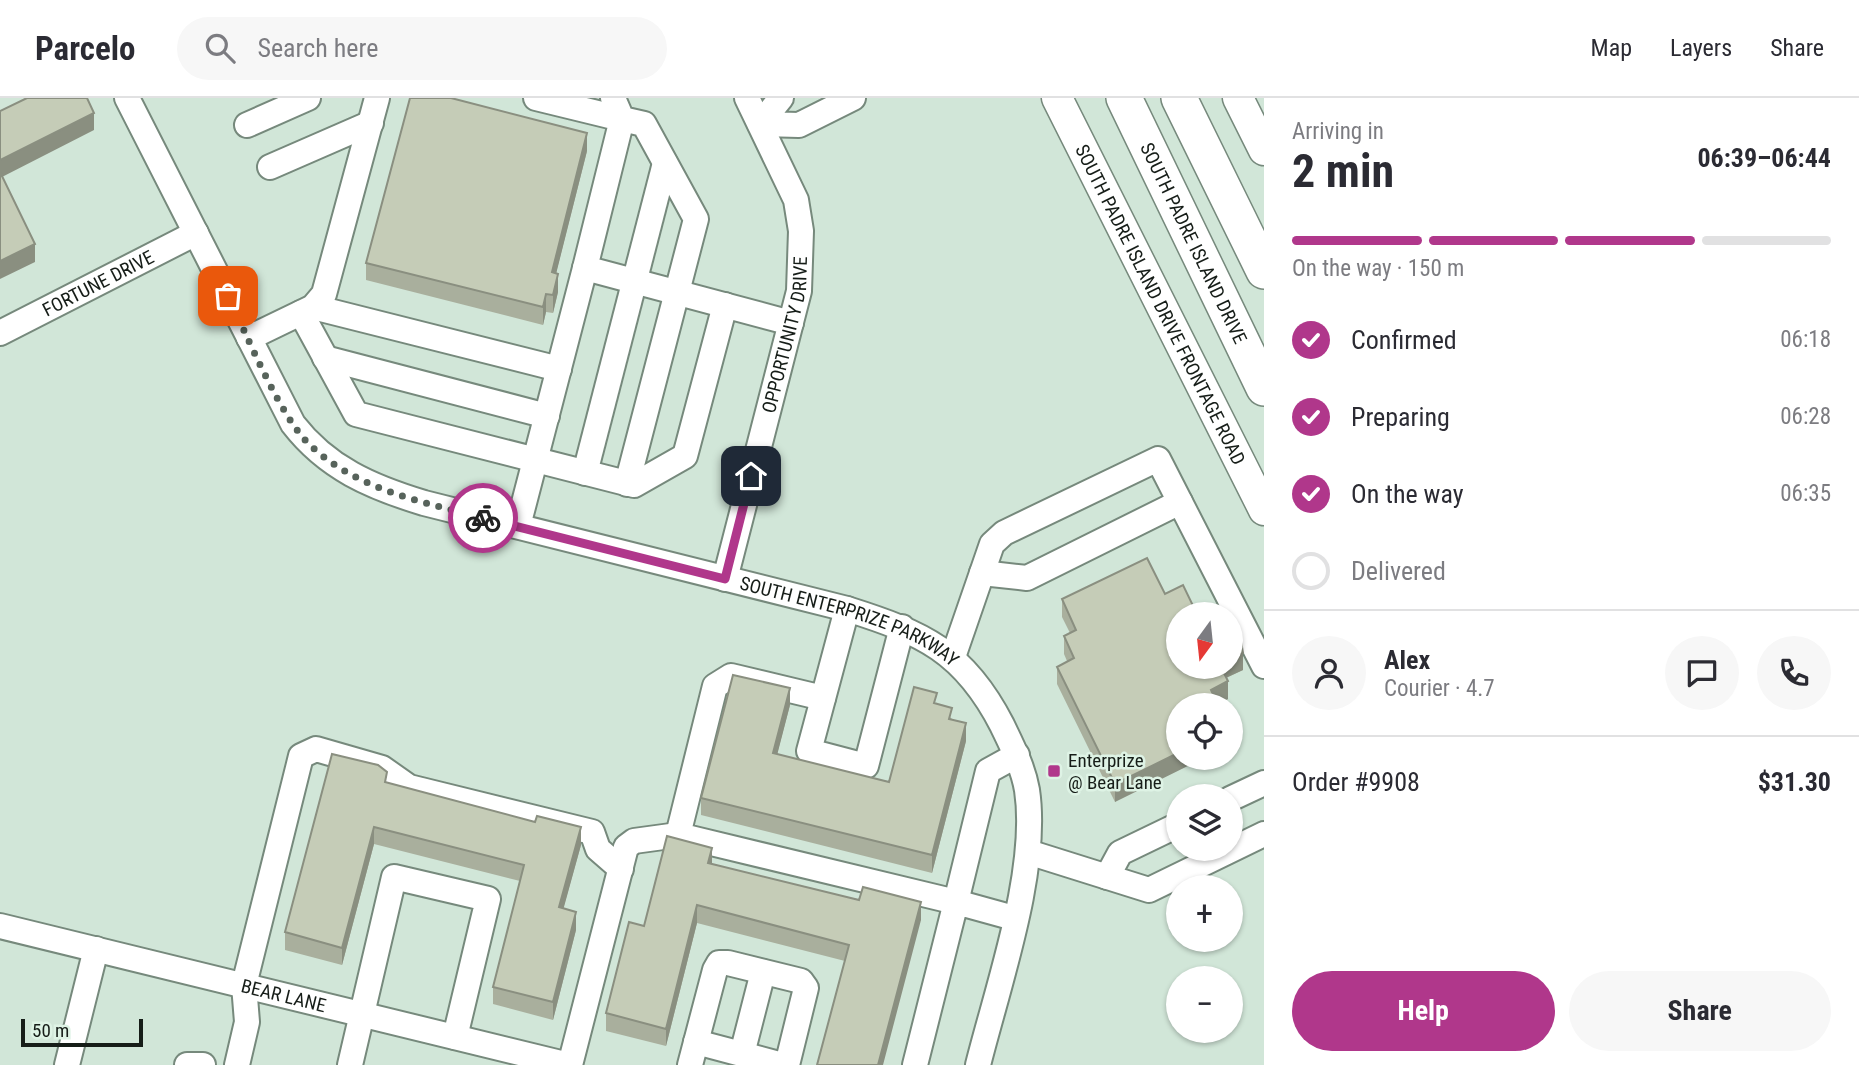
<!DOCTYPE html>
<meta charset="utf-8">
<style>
:root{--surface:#fff;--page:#f7f7f7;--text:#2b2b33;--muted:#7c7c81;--line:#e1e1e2;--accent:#b0378b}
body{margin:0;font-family:"Roboto Condensed",sans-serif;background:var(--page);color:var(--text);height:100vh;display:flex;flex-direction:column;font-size:26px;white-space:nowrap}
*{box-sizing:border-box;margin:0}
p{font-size:23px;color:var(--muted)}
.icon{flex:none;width:38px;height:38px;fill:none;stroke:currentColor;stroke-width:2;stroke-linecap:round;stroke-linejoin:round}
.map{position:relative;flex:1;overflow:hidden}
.panel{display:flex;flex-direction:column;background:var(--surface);width:595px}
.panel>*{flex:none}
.needle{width:46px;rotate:195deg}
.buttons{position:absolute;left:1166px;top:504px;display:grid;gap:14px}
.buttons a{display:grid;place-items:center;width:77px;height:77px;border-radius:50%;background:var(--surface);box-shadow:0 2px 5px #0004;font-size:35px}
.scale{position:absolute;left:21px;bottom:18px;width:122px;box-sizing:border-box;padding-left:7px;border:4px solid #161d18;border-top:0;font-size:19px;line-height:24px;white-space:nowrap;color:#161d18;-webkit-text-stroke:5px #def3e5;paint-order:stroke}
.pin{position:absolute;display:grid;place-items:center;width:60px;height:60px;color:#fff;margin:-30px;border-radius:14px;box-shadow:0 4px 10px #0006}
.courier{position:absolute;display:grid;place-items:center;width:70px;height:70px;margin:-35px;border:5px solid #b0378b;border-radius:50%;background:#fff;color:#222;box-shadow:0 2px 9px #0007}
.head em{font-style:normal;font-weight:700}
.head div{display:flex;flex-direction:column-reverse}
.head{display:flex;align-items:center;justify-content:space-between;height:119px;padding:0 28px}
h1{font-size:46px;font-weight:700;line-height:52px}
.bar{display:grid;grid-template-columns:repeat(4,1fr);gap:10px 7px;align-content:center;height:84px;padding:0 28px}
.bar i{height:9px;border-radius:5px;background:var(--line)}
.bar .selected{background:var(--accent)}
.bar p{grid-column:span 4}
.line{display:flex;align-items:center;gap:18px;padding:0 28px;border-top:2px solid var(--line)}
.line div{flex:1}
.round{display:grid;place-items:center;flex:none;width:74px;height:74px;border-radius:37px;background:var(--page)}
ol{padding:0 28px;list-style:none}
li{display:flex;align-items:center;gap:21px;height:77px}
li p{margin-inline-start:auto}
li .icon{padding:7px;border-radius:50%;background:var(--accent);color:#fff;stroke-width:4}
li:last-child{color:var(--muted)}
li i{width:38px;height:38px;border:4px solid var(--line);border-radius:50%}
.button{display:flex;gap:14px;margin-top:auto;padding:14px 28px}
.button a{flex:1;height:80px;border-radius:42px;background:var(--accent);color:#fff;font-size:28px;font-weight:700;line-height:80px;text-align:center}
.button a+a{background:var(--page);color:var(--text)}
header{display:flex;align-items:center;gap:42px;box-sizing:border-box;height:98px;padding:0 35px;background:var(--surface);border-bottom:2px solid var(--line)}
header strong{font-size:33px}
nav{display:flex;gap:38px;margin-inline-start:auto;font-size:24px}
.search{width:490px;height:63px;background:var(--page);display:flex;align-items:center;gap:18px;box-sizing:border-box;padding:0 24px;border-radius:38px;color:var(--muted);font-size:26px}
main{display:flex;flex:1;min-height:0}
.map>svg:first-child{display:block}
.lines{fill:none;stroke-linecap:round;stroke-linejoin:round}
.minor-casing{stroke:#76897c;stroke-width:28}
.major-casing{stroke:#76897c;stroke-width:33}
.highway-casing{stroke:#76897c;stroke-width:38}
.minor{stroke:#fff;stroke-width:24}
.major{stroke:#fff;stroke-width:30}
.highway{stroke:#fff;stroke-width:35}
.wall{fill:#a9af9d}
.shaded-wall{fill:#8a8f80}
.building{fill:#c5ccb7;stroke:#8a8f80;stroke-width:2}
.done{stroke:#57635b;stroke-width:7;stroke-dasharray:0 12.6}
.route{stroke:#b0378b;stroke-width:9}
.poi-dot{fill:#b0378b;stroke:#def3e5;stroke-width:2.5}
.labels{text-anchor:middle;stroke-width:5;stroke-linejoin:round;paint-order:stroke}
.street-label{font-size:19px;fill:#161d18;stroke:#def3e5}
.poi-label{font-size:19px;fill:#161d18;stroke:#def3e5;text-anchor:start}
</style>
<header>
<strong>Parcelo</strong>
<div class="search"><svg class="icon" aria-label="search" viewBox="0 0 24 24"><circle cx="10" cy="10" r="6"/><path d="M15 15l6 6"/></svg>Search here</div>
<nav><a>Map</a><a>Layers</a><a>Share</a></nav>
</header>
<main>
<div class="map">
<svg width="1264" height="967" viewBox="0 0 1264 967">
<rect width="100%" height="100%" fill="#d1e6d8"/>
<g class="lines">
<g class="minor-casing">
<g id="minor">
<path id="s1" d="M127 0 293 326C327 370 371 389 424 405L847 511C923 535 964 553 1002 627 1012 648 1023 669 1027 692 1039 772 998 887 978 967"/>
<path d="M536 0 622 21 585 170 791 225"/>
<path d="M613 0 622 21 644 26 696 121 627 386"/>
<path d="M781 0 760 26 799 27 853 0"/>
<path d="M247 27 308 0"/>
<path d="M270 69 371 25"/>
<path d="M313 209 559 271"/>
<path d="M301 215 356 316 634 387 685 358 725 207"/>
<path id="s2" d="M0 235 196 135"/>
<path d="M249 240 313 209 324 196 377 0"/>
<path d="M325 260 547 318"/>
<path d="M585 375 665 65"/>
<path d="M518 428 585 170"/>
<path d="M982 475 1027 480 1180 404"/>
<path id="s3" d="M725 481 799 193 801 133 796 102 747 0"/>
<path d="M847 511 809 653 866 668 902 529"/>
<path d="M953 559 992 446 1004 435 1158 361 1264 568"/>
<path d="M823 600 731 578 715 588 678 737 956 804 988 673 1017 657"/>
<path d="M1230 701 1264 685"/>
<path d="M1028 754 1149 792 1264 736"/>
<path d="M1107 779 1120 755 1178 727"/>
<path id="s4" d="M0 828 569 967"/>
<path d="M696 944 783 967"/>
<path d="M742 956 763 874"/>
<path d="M67 967 96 851"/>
<path d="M187 967H203"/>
<path d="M237 967 247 924 244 887 301 658 316 651 382 670 409 689 592 734 598 751 621 771"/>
<path d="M350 967 394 779 488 801 455 939"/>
<path d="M570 967 626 749 634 743 678 737"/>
<path d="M690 967 715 872 719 865H728L801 883 806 890 787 967"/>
<path d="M915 967 956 804 1014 820"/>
</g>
</g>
<g class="major-casing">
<g id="major">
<path id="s5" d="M1057 0 1264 412"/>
<path d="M1238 0 1264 52"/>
</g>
</g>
<g class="highway-casing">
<g id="highway">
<path id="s6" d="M1124 0 1264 290"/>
<path d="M1179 0 1264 173"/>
</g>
</g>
<use href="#minor" class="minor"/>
<use href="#major" class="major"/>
<use href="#highway" class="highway"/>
</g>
<path class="wall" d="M587 53 556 175 558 194 553 215 546 214 543 227 366 182V165Z
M1165 496 1178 516 1243 572 1226 580 1228 601 1217 606 1115 704 1057 586V569L1067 563 1064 556V538L1070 535 1062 519V501Z
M937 606 952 621 966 643 932 775 701 717V700L790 607 777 656 889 684Z
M387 685 581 747 563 811 576 832 553 922 493 906V889L520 783 374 746 342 867 285 852V834Z
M712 766 921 822 845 863 697 825 666 948 606 933V915L644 828Z"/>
<path class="shaded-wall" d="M94 15V32L0 80V62Z
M587 35V53L552 192V174Z
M35 146V164L0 181V163Z
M558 176V194L553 215V197Z
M546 196V214L543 227V209Z
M1243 555V572L1219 583V569H1230V560Z
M1228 583V601L1215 607 1211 592Z
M790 590V607L773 673V655Z
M966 625V643L932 775V757Z
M1178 655V660H1204L1115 704V686Z
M374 729V746L342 867V850Z
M581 729V747L559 827V809Z
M712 750V767L708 765Z
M921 804V822L883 967H878Z
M697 807V825L666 948V931Z
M576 814V832L553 922V904Z"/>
<path class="building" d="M27 0H87L94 15 0 62V13Z
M410 0H451L587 35 552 174 558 176 553 197 546 196 543 209 366 165Z
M0 74 35 146 0 163Z
M1147 460 1165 496 1183 487 1197 516H1178V569H1221L1228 583 1211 592 1218 607H1178V655L1115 686 1057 569 1074 560 1064 538 1076 532 1062 501Z
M1230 517 1240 536 1243 555 1230 560Z
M733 577 790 590 773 655 889 684 914 589 937 595 934 605 952 610 949 621 966 625 932 757 701 700Z
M332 656 378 667 387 674 385 684 535 724 537 718 581 729 559 809 576 814 553 904 493 889 524 767 374 729 342 850 285 834Z
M667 738 712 750 708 765 859 802 863 789 921 804 878 967H817L849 847 697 807 666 931 606 915 629 824 644 828Z"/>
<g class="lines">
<path class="done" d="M228 198C247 237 281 321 311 348 358 392 423 404 483 420"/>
<path class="route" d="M483 420 725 481 751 378"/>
</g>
<rect class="poi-dot" x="1047" y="666" width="14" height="14" rx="3.5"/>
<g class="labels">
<g class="street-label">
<text dy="7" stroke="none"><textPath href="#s6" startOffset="161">SOUTH PADRE ISLAND DRIVE</textPath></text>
<text dy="7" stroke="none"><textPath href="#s2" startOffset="110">FORTUNE DRIVE</textPath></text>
<text dy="7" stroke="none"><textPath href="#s5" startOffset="231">SOUTH PADRE ISLAND DRIVE FRONTAGE ROAD</textPath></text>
<text dy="7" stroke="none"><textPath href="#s3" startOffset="252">OPPORTUNITY DRIVE</textPath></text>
<text dy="7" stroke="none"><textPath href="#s1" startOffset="964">SOUTH ENTERPRIZE PARKWAY</textPath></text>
<text dy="7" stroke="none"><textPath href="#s4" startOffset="292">BEAR LANE</textPath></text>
</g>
<g class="poi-label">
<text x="1068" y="669">Enterprize<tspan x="1068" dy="22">@ Bear Lane</tspan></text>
</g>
</g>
</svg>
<div class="buttons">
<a><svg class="needle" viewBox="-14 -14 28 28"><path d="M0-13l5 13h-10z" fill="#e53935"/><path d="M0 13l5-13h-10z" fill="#7c7c81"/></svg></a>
<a><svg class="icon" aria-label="locate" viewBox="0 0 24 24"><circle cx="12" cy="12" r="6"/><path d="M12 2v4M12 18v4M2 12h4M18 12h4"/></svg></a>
<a><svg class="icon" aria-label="layers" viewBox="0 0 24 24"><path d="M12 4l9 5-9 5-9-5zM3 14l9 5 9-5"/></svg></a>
<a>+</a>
<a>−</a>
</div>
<div class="scale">50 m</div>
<div class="pin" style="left:228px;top:198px;background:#ea580c"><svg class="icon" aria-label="bag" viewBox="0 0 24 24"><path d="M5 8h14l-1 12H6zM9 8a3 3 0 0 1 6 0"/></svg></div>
<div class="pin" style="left:751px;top:378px;background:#1f2937"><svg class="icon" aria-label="home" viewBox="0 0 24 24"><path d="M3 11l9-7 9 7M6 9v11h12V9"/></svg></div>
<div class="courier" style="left:483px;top:420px"><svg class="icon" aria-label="bike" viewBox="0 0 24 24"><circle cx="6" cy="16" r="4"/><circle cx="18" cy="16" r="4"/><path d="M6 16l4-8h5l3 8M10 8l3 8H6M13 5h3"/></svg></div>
</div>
<section class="panel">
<div class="head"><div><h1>2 min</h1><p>Arriving in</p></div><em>06:39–06:44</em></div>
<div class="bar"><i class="selected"></i><i class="selected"></i><i class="selected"></i><i></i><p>On the way · 150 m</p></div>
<ol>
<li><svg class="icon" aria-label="check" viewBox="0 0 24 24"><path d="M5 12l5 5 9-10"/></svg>Confirmed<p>06:18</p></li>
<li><svg class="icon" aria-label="check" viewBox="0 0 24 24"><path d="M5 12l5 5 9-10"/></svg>Preparing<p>06:28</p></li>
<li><svg class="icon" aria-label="check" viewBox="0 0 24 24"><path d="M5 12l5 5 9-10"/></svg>On the way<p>06:35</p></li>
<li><i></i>Delivered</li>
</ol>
<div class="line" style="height:126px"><a class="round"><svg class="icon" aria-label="person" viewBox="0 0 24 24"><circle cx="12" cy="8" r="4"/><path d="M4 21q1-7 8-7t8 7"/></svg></a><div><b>Alex</b><p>Courier · 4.7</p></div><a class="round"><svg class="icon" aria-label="chat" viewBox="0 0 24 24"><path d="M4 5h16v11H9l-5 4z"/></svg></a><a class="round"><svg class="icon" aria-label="phone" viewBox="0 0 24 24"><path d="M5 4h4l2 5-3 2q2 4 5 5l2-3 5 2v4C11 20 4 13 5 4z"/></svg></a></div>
<div class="line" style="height:91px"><div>Order #9908</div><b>$31.30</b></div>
<div class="button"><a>Help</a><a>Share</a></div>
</section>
</main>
